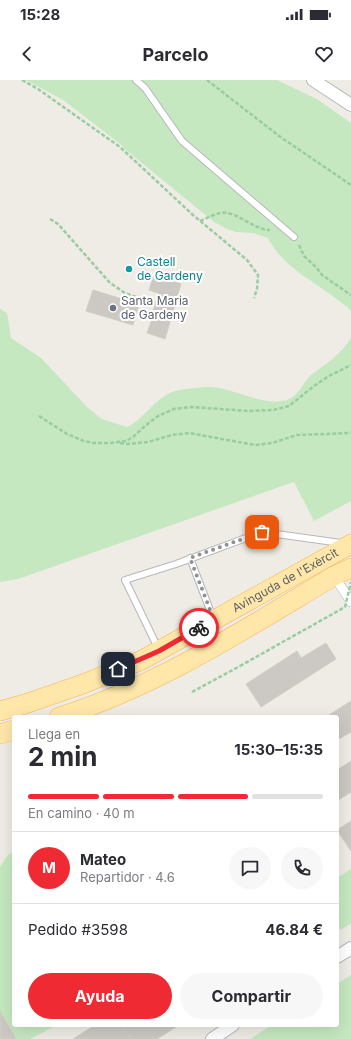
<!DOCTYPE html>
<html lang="es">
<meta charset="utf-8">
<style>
:root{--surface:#fff;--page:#f7f7f7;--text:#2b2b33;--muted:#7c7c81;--line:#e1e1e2;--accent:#f02a33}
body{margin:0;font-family:Inter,sans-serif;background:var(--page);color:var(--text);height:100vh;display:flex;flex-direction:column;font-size:15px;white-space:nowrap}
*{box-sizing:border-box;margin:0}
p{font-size:13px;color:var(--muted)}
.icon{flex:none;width:22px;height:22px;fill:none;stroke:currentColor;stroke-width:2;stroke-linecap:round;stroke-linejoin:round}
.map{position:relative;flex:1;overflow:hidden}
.sheet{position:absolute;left:12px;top:635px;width:327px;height:312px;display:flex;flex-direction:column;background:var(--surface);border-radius:4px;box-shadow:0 4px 16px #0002}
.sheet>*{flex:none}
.pin{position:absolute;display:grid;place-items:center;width:34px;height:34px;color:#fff;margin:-17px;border-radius:8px;box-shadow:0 2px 6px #0006}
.courier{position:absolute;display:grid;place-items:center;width:40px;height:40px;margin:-20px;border:3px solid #f02a33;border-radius:50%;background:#fff;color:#222;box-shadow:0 1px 5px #0007}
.summary em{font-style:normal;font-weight:700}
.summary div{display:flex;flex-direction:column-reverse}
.summary{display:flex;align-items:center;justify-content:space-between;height:68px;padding:0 16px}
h1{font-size:26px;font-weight:700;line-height:30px}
.bar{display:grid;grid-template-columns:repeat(4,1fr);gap:6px 4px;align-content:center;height:48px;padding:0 16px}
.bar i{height:5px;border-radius:3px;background:var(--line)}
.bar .on{background:var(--accent)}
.bar p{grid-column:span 4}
.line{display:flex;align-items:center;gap:10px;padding:0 16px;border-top:1px solid var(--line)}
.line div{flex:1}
.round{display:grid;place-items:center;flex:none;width:42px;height:42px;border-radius:21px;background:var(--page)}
.button{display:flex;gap:8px;margin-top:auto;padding:8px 16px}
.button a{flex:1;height:46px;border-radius:24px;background:var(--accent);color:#fff;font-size:16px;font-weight:700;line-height:46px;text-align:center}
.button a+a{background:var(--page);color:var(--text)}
.status{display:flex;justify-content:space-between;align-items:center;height:28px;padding:0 20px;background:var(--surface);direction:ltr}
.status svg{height:11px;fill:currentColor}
header{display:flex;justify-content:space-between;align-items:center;height:52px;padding:0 16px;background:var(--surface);font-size:18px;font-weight:700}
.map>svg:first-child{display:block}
.green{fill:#c5e8c0}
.building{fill:#ccc9c4;stroke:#d5cdc3}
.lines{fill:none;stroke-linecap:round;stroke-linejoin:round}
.service-casing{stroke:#b5b8bc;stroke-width:8}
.pedestrian-casing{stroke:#b5b8bc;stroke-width:10}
.minor-casing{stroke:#b5b8bc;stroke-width:14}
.primary-casing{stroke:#f7b657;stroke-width:20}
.path{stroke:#9acca3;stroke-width:2.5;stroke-dasharray:4 2;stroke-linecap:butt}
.service{stroke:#fff;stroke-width:6}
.pedestrian{stroke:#fff;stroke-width:9}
.minor{stroke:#fff;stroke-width:12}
.primary{stroke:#ffe7aa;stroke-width:19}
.path-bridge{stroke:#9acca3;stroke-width:2.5;stroke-dasharray:4 2;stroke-linecap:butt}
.done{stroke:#8f9292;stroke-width:4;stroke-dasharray:0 7.2}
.route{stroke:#f02a33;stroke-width:5}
.culture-dot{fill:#0f9aa8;stroke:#fff;stroke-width:1.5}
.worship-dot{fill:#6b7280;stroke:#fff;stroke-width:1.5}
.labels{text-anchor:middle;stroke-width:4;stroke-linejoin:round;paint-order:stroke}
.culture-label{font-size:12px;fill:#0d838f;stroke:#fff;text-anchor:start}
.worship-label{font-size:12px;fill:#5b616d;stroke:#fff;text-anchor:start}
.street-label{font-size:12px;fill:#5c6266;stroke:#fff}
</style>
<div class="status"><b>15:28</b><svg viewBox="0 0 49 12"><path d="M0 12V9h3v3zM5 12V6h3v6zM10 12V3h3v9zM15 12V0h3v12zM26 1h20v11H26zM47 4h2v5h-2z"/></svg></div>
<header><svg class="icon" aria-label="back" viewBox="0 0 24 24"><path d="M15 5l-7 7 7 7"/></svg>Parcelo<svg class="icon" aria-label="heart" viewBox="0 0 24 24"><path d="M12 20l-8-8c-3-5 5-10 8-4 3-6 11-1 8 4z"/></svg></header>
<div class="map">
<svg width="351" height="959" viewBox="0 0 351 959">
<rect width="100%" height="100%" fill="#efece5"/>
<path class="green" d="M26 0H277L317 19 351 43V231C346 225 340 222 334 217 310 199 282 186 268 158L253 153 236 152 227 149 214 142 126 70 119 63 63 20Z
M0 229 7 233 11 258 41 278 88 328 102 339 127 347C146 338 155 317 175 311 185 309 202 307 211 307 235 308 270 330 291 318 301 312 303 302 311 295 326 284 341 274 351 258V421L314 441 294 402 18 499 0 502Z
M14 771V945H57L30 959H0V786L8 775Z
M351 789V843L341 850 337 844V798Z
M351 895V959H250L272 945H337V904Z"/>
<path class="building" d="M155 195 181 204 165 259 147 253 153 236 152 235 158 213 149 210 153 197Z
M93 210 139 224 133 245 86 231Z
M326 563 336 579 261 627 246 604 297 571 301 578Z
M351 621V652L337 660V637H326Z
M351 681V712L337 721V690Z
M351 741V771L337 750Z
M0 931 16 959H0Z
M95 945H122L131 959H73Z
M122 945H179L157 959H131Z"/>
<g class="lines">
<g class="service-casing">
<path id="service" d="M136 0 145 8 182 61 294 157
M190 478 213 538
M158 568 125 500 176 484 262 452 341 463"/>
</g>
<g class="pedestrian-casing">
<path id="pedestrian" d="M334 496 351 522"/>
</g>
<g class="minor-casing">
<path id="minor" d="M313 0 351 25
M337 877 351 868
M212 959 233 945"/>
</g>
<g class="primary-casing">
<g id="primary">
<path id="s1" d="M0 631 25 624 83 604 142 580 351 464"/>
<path d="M59 637C158 606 245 549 334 496L351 488"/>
<path d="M0 654 14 650"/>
</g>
</g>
<path class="path" d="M22 0 38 9 120 67 193 135 247 180 258 195 257 209 254 218
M207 0 279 56 351 105
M50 139 58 144 110 203 125 213 151 222
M200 141C207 138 214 134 221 133 236 130 253 150 270 150
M299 165 304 176 317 188 322 195 351 215
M39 336 67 354 84 361 93 363H110L126 361 133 357 145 346 158 336 174 329 191 327 249 331 273 330 289 326 314 306 329 296 351 285
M120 363 127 364 148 362 172 355 189 353 255 365 272 363 297 355 351 353
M192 612 240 586"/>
<use href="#service" class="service"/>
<use href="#pedestrian" class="pedestrian"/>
<use href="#minor" class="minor"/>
<use href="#primary" class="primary"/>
<path class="path-bridge" d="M240 586 345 527 351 502"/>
</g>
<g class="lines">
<path class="done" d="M199 548 214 540 190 478 262 452"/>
<path class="route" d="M118 589 159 571 199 548"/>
</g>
<circle class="culture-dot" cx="129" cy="189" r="4"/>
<circle class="worship-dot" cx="113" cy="228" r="4"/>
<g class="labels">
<g class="culture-label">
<text x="137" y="186">Castell<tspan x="137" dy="14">de Gardeny</tspan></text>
</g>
<g class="worship-label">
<text x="121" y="225">Santa Maria<tspan x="121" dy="14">de Gardeny</tspan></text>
</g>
<g class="street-label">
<text dy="4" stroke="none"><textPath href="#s1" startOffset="315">Avinguda de l'Exèrcit</textPath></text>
</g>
</g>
</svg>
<div class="pin" style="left:262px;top:452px;background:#ea580c"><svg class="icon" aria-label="bag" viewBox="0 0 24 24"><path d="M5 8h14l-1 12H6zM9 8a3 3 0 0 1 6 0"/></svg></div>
<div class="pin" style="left:118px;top:589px;background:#1f2937"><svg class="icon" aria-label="home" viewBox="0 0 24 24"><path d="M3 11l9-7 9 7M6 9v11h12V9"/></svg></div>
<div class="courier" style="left:199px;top:548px"><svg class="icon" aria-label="bike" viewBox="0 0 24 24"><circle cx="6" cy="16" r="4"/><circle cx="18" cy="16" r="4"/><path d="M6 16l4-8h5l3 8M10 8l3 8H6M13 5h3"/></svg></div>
<section class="sheet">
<div class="summary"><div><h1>2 min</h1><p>Llega en</p></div><em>15:30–15:35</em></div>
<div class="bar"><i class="on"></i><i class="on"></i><i class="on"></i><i></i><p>En camino · 40 m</p></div>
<div class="line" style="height:72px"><b class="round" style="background:var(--accent);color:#fff">M</b><div><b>Mateo</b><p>Repartidor · 4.6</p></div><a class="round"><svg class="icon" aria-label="chat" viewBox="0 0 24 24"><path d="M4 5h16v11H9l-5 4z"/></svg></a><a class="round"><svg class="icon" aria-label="phone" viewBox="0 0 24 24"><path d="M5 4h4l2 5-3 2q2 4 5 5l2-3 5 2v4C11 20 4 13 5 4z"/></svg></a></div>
<div class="line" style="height:52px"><div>Pedido #3598</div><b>46.84 €</b></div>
<div class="button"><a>Ayuda</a><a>Compartir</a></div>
</section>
</div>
